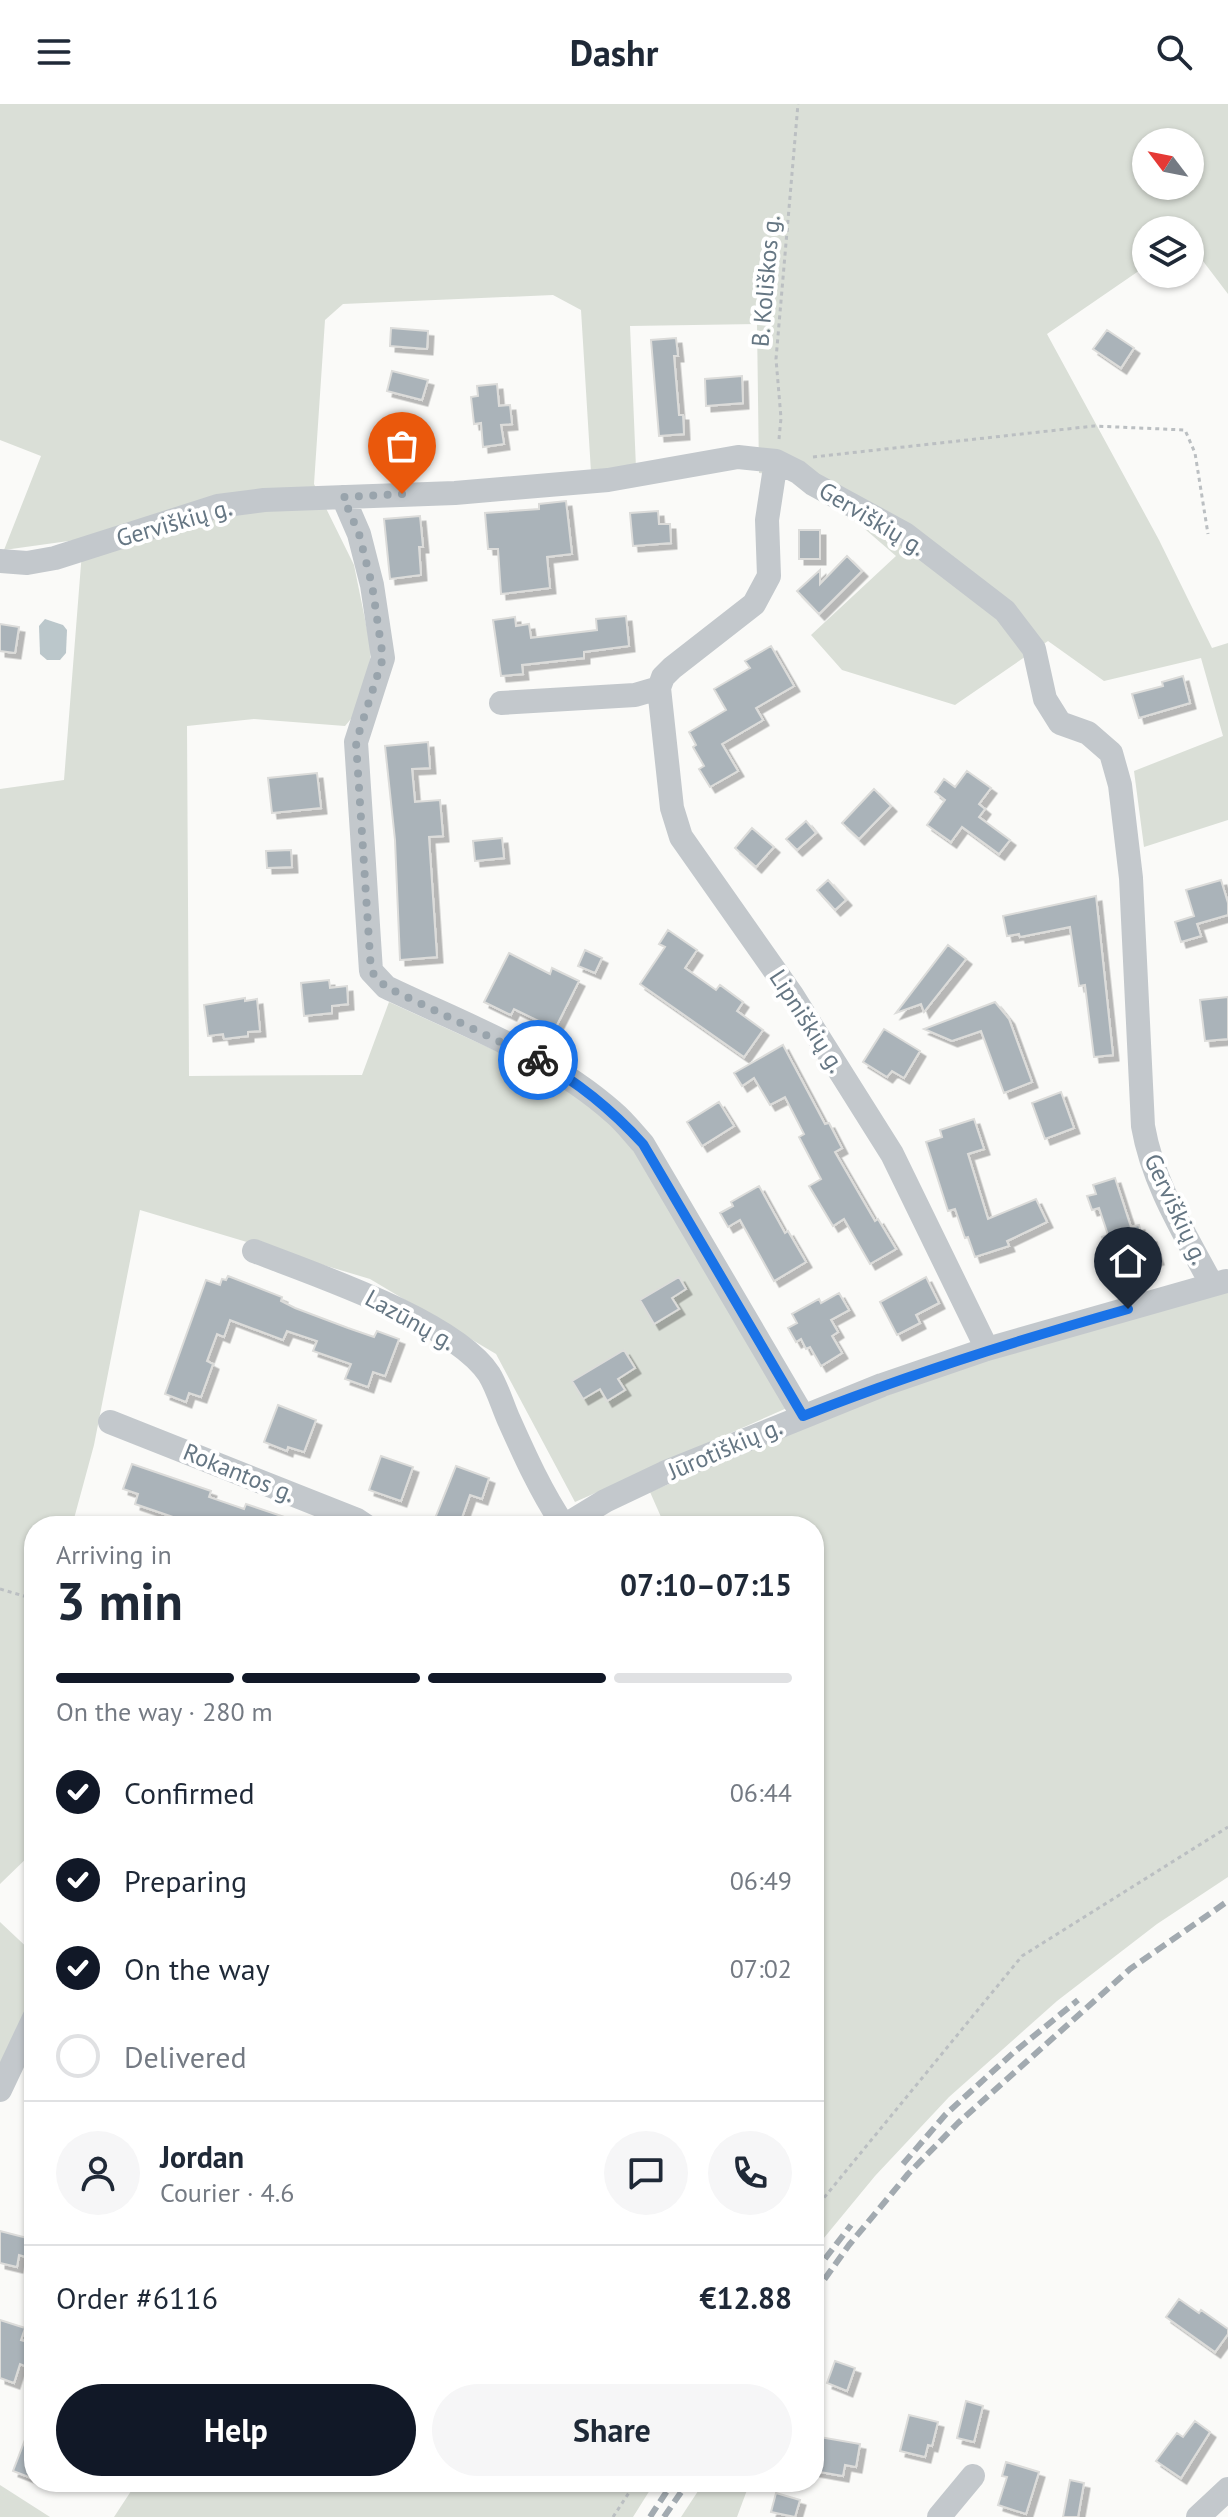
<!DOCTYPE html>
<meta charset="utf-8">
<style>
:root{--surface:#fff;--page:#f6f6f7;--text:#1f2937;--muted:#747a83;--line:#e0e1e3;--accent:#111827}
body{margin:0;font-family:"PT Sans",sans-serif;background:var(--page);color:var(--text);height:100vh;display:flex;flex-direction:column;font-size:30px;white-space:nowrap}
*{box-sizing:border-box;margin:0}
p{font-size:26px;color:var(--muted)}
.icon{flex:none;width:44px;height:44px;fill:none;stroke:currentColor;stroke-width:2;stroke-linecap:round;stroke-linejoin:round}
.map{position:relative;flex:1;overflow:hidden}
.drawer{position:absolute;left:24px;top:1412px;width:800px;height:976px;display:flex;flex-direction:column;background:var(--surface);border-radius:32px;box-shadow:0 2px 6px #0004}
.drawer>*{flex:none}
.needle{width:52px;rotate:302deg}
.tools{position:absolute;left:1132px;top:24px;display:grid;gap:16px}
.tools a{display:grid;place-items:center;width:72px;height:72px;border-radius:50%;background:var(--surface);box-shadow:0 2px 6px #0004;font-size:40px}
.pin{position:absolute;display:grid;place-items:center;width:68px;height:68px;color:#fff;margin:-82px -34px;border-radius:50% 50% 50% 0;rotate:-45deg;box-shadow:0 0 8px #0007}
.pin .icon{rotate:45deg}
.courier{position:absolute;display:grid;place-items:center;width:80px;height:80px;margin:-40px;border:6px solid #1a73e8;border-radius:50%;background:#fff;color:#222;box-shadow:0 2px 10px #0007}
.overview em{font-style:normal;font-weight:700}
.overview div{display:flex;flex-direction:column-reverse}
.overview{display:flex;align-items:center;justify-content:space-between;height:136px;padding:0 32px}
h1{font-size:52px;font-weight:700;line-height:60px}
.bar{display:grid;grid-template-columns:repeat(4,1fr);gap:12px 8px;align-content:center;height:96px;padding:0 32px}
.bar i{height:10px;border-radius:6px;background:var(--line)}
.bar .current{background:var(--accent)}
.bar p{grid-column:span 4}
.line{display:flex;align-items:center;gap:20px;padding:0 32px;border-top:2px solid var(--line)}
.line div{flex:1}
.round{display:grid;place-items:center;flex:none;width:84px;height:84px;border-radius:42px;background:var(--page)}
ol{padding:0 32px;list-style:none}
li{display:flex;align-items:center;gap:24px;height:88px}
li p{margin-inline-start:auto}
li .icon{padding:8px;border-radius:50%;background:var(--accent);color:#fff;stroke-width:4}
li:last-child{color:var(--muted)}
li i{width:44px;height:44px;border:4px solid var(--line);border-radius:50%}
.cta{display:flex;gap:16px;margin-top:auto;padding:16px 32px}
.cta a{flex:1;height:92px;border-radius:48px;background:var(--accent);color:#fff;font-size:32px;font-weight:700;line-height:92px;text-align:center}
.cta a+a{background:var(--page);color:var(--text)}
header{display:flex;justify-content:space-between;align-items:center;height:104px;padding:0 32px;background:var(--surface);font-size:36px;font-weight:700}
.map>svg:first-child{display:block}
.green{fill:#dadfd7;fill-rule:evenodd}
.water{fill:#bbc7cb}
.building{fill:#aab3b9;stroke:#dcdcda;stroke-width:2;filter:url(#shadow)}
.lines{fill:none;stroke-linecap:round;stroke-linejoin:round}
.path{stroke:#bbbfc2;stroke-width:3;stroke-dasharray:4 4;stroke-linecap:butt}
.minor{stroke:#c3c8cc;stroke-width:24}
.rail{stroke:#a2aab0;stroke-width:6;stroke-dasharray:12 6;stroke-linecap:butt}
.done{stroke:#99a4ac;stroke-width:8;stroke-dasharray:0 14.4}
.route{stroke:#1a73e8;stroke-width:10}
.labels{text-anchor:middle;stroke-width:8;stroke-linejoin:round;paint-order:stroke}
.street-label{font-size:24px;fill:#657683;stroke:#fff}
</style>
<header><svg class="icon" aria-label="menu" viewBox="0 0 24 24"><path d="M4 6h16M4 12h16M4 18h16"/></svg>Dashr<svg class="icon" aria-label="search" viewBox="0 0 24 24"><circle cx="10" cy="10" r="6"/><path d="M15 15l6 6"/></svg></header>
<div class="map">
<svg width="1228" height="2413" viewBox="0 0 1228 2413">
<defs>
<filter id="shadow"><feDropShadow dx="5.5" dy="5.5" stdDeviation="0" flood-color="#0004"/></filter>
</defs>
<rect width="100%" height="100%" fill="#fafaf8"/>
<path class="green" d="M0 0H1228V190L1190 140V126H1146V162L1047 230 1159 436 1212 544 1228 539V716L1144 743 1134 667 1223 632 1201 554 1104 577 1048 537 955 601 842 566 811 531 896 452 836 400 784 372 759 369 757 220 630 222 636 364 591 368 581 206 553 191 343 200 325 216 314 380 354 461 371 545 368 575 356 609 345 622 254 615 187 622 189 972 362 971 389 898 538 966 622 1026 787 1304 575 1398 496 1250 370 1175 140 1106 94 1341 72 1422H34V1747L0 1780V685L64 676 83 435 4 446 41 352 0 336ZM1146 38H1190V82H1146Z
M1228 1181V1773L1157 1820 1057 1897 949 1993 875 2072 814 2146V1422H665L650 1388 829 1312 986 1256Z
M0 1818 34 1850V1895L0 1960Z
M137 2378H655L633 2413H114Z
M704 2378H750L737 2413H681Z
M0 2381 50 2413H0Z"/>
<path class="water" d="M45 515 63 521 67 526 66 549 60 556H47L40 550 39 522Z"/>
<path class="building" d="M391 224 428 227 427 245 390 242Z
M1107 226 1134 244 1121 264 1093 245Z
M676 234 678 252H674L679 311H683L684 330 659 332 651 236Z
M392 267 428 276 422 296 387 287Z
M742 272 743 299 706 302 705 275Z
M497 280 499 302 510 301 512 320 501 321 504 340 483 343 481 319 474 320 471 293 478 292 477 282Z
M566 397 572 450 547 453 550 484 501 490 498 445H488L485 409 539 405V400Z
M658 407 659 420H670L671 439 633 442 630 409Z
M420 412 423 443H419L421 471 390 475 384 415Z
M799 426H820V455H799Z
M847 452 862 467 819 510 797 487 820 466V480Z
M626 512 629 542 584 548V554L522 561 523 570 501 572 493 516 515 513 516 522 529 520 531 534 597 526 596 515Z
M0 520 19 523 15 549 0 547Z
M771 542 794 582 756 604 763 616 722 640 738 667 710 683 699 665 704 662 693 643 696 641 689 628 726 606 714 585 750 564 745 557Z
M1183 572 1190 599 1139 614 1132 590 1163 582 1162 578Z
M428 638 430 664 412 665 415 698 440 696 443 732 429 733 437 853 400 856 395 736 385 642Z
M967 667 991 684 979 700 985 705 979 713 1010 736 999 750 962 723 951 738 927 721 945 696 935 688 944 675 955 683Z
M317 669 321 704 272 709 268 674Z
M874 685 891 702 859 735 842 719Z
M806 717 816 729 797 746 786 735Z
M752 724 774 743 756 763 735 744Z
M502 734 504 754 475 757 473 737Z
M291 746 292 763 267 764 266 747Z
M828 776 846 796 835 806 817 786Z
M1221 776 1228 799V811L1197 820 1201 832 1181 838 1175 818 1194 812 1186 786Z
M1096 792 1113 951 1094 953 1085 881 1079 882 1070 823 1020 833 1019 830 1007 832 1003 812Z
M668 826 697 846 685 864 716 886 720 881 743 898 737 907 763 926 744 953 640 880 665 843 659 840Z
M948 841 966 855 924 908 921 900 896 909Z
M585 846 602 854 595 869 578 862Z
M509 849 550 870 552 864 579 877 555 925 514 905 511 911 484 898Z
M329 876 330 884 347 882 348 900 332 902V909L304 912 301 879Z
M1228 893V935L1205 937 1200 896Z
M245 894V897L257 895 260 927 248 928V932L224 935 223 930 208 932 204 901Z
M995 898 1009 915 1032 978 1004 989 981 927 952 937 924 925Z
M884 925 920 947 904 974 892 967 887 973 863 958Z
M783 941 825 1020 829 1019 842 1044 835 1048 875 1117 878 1115 896 1145 870 1160 844 1115 833 1122 809 1082 821 1075 799 1033 804 1030 785 993 770 1001 754 974 742 982 734 969Z
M1061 988 1074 1024 1045 1035 1032 999Z
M719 998 734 1022 702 1042 687 1018Z
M974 1015 984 1045 968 1050 988 1115 1036 1095 1047 1118 1007 1137 1009 1142 975 1153 968 1133 965 1134 955 1105 948 1107 926 1038 942 1033 940 1026Z
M1115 1074 1131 1123 1139 1121 1143 1136 1151 1133 1158 1155 1113 1170 1102 1133 1108 1131 1099 1104 1092 1106 1087 1092 1096 1090 1093 1081Z
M759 1082 785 1129 788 1127 806 1158 774 1177 740 1116 728 1123 720 1109 733 1102 731 1098Z
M228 1172 282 1193 281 1197 295 1204 348 1224 374 1233 377 1227 399 1235 385 1272 373 1268 368 1283 345 1275 351 1260 313 1247 317 1237 287 1227 283 1236 230 1216 224 1233 217 1230 207 1257 213 1260 201 1293 189 1289 186 1298 165 1290 206 1176 220 1181 222 1175 226 1176Z
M679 1173 686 1185 672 1194 679 1205 654 1220 640 1196Z
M926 1173 939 1199 916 1211 920 1219 897 1231 880 1198Z
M839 1189 849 1206 831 1216 838 1228 832 1232 842 1249 821 1262 810 1243 806 1245 801 1235 796 1238 788 1224 797 1219 792 1210 819 1195 821 1199Z
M624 1246 635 1264 618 1275 625 1286 607 1297 600 1285 583 1295 572 1277Z
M278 1301 316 1316 304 1348 288 1343 287 1347 264 1338Z
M381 1352 413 1363 401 1397 369 1386Z
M132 1360 211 1387 209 1393 244 1405 246 1400 302 1419 301 1422H186L188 1418 135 1400 138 1390 123 1385Z
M456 1362 489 1374 482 1395 470 1391 459 1422H432Z
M0 2127 31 2135 26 2153 19 2151 17 2163 0 2159Z
M1179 2195 1199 2209 1201 2206 1228 2225V2230L1215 2248 1166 2213Z
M0 2216 25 2224 21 2236 30 2239 29 2245 34 2247 30 2264 20 2260 14 2279 0 2274Z
M835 2257 855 2264 847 2287 827 2279Z
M966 2297 983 2302 974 2338 957 2334Z
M909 2311 938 2318 932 2342 928 2341 925 2353 900 2347Z
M33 2315H34V2375L13 2367Z
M1195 2317 1210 2328 1181 2374 1156 2357 1177 2329 1183 2333Z
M814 2332 860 2340 856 2363 845 2361 843 2372 814 2367Z
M1006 2358 1039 2368 1026 2410 998 2401 1007 2373 1002 2372Z
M1070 2376 1084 2379 1078 2413H1063Z
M776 2389 800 2396 795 2413 771 2408Z"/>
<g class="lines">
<path class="path" d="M779 335 781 314 776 255 798 0
M813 353 1094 322 1185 326 1195 349 1208 430
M0 1485 34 1495
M814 2106 1022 1852 1228 1723
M613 2413 636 2378"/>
<path class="minor" d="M343 393 359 430 372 481 383 554 356 638 371 867 386 883C463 920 549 951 613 1008 624 1017 633 1029 643 1040L803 1312
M0 457 27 459 55 454 218 402 264 396 455 389 608 376 738 353 776 357 798 368 813 380 905 430 1005 507 1034 545 1045 595 1060 619 1088 629 1111 649 1120 681 1131 774 1143 1022C1153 1080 1185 1130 1212 1181
M659 584 672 704 681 733 792 891 892 1050 987 1245
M501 599 635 591 659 584 663 573 672 564 754 500 769 472 767 416 776 357
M254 1147C313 1170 454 1217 489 1270 497 1283 502 1300 508 1314 525 1352 541 1388 564 1422L605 1397 664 1369 882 1281 987 1245 1226 1177
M110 1318 357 1416 366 1422
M0 1986 34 1914
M939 2413 973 2372
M1198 2413 1228 2385"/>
<path class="rail" d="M903 2060 946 2010 1013 1949 1078 1896
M814 2169 851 2121
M814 2190 849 2141 908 2070 958 2019 1130 1865 1228 1797
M650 2413 673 2378
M664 2413 688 2378"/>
</g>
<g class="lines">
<path class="done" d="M402 390 343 393 359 430 372 481 383 554 356 638 371 867 386 883 538 956"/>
<path class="route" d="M538 956C578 978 612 1006 643 1040L803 1312C910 1270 1018 1236 1128 1205"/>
</g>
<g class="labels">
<g class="street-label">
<text transform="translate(766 177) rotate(-85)" y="8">B. Koliškos g.</text>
<text transform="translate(872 415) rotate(31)" y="8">Gerviškių g.</text>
<text transform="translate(174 419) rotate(-16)" y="8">Gerviškių g.</text>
<text transform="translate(807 917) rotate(57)" y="8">Lipniškių g.</text>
<text transform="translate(1176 1105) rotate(65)" y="8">Gerviškių g.</text>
<text transform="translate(410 1216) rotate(29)" y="8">Lazūnų g.</text>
<text transform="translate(725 1345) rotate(-23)" y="8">Jūrotiškių g.</text>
<text transform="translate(239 1369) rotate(22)" y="8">Rokantos g.</text>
</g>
</g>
</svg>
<div class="tools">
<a><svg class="needle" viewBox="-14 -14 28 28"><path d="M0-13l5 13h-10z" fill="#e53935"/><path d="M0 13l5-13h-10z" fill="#747a83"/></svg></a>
<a><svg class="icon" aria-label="layers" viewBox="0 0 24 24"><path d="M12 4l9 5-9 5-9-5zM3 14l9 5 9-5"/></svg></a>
</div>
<div class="pin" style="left:402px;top:390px;background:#ea580c"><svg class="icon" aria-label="bag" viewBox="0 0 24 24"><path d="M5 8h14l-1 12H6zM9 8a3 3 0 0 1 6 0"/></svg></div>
<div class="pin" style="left:1128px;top:1205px;background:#1f2937"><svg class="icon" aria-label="home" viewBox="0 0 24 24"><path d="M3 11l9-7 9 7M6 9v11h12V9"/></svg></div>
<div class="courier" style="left:538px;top:956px"><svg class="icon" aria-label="bike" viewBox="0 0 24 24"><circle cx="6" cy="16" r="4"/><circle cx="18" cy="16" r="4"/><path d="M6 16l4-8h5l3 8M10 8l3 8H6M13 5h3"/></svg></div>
<section class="drawer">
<div class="overview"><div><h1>3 min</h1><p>Arriving in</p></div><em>07:10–07:15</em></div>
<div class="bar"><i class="current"></i><i class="current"></i><i class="current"></i><i></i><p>On the way · 280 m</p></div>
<ol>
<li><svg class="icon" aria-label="check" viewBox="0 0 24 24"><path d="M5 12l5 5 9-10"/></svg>Confirmed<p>06:44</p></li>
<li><svg class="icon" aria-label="check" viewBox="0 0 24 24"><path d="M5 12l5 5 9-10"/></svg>Preparing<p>06:49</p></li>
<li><svg class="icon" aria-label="check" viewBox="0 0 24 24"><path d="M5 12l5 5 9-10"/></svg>On the way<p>07:02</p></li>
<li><i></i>Delivered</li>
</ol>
<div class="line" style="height:144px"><a class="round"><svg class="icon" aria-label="person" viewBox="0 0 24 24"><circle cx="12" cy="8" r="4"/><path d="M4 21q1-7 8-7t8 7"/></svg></a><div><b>Jordan</b><p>Courier · 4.6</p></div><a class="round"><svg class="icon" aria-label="chat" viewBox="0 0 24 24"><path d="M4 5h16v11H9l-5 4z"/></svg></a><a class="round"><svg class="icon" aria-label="phone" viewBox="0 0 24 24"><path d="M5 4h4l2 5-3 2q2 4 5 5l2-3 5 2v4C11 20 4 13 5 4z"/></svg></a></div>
<div class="line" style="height:104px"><div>Order #6116</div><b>€12.88</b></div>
<div class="cta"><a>Help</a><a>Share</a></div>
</section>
</div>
